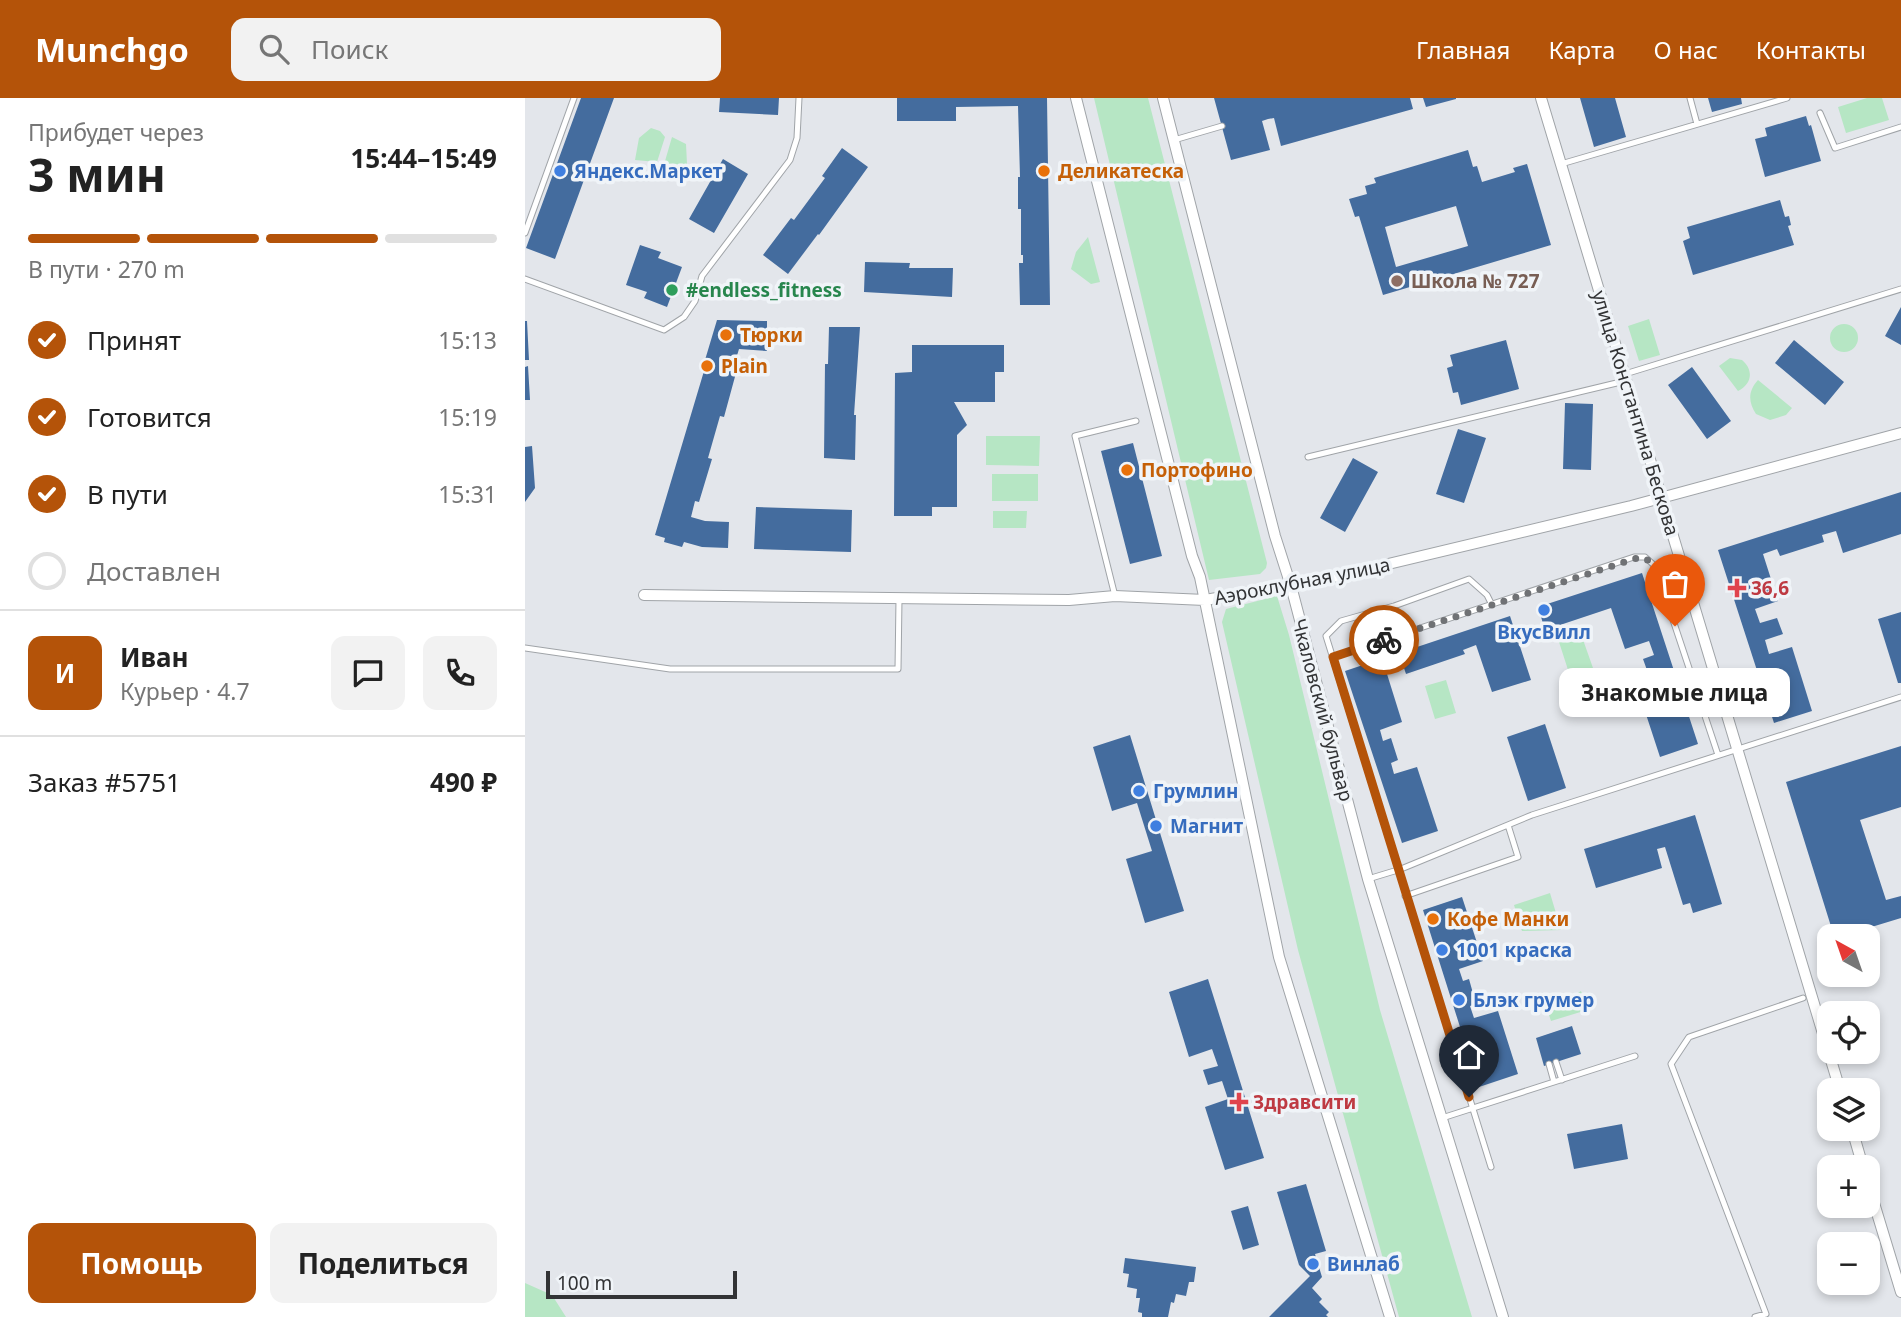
<!DOCTYPE html>
<html lang="ru">
<meta charset="utf-8">
<style>
:root{--surface:#fff;--page:#f2f2f2;--text:#222;--muted:#767676;--line:#e0e0e0;--accent:#b45309}
body{margin:0;font-family:"Noto Sans",sans-serif;background:var(--page);color:var(--text);height:100vh;display:flex;flex-direction:column;font-size:26px;white-space:nowrap}
*{box-sizing:border-box;margin:0}
p{font-size:23px;color:var(--muted)}
.icon{flex:none;width:38px;height:38px;fill:none;stroke:currentColor;stroke-width:2;stroke-linecap:round;stroke-linejoin:round}
.map{position:relative;flex:1;overflow:hidden}
.panel{display:flex;flex-direction:column;background:var(--surface);width:525px}
.panel>*{flex:none}
.needle{width:46px;rotate:320deg}
.controls{position:absolute;left:1292px;top:826px;display:grid;gap:14px}
.controls a{display:grid;place-items:center;width:63px;height:63px;border-radius:14px;background:var(--surface);box-shadow:0 4px 10px #0003;font-size:35px}
.scale{position:absolute;left:21px;bottom:18px;width:191px;box-sizing:border-box;padding-left:7px;border:4px solid #323335;border-top:0;font-size:19px;line-height:24px;white-space:nowrap;color:#323335;-webkit-text-stroke:5px #f0f4f8;paint-order:stroke}
.pin{position:absolute;display:grid;place-items:center;width:60px;height:60px;color:#fff;margin:-72px -30px;border-radius:50% 50% 50% 0;rotate:-45deg;box-shadow:0 0 7px #0007}
.pin .icon{rotate:45deg}
.courier{position:absolute;display:grid;place-items:center;width:70px;height:70px;margin:-35px;border:5px solid #b45309;border-radius:50%;background:#fff;color:#222;box-shadow:0 2px 9px #0007}
.bubble{position:absolute;height:49px;border-radius:14px;background:var(--surface);box-shadow:0 4px 10px #0003;font-size:23px;font-weight:700;line-height:49px;text-align:center}
.headline em{font-style:normal;font-weight:700}
.headline div{display:flex;flex-direction:column-reverse}
.headline{display:flex;align-items:center;justify-content:space-between;height:119px;padding:0 28px}
h1{font-size:46px;font-weight:700;line-height:52px}
.bar{display:grid;grid-template-columns:repeat(4,1fr);gap:10px 7px;align-content:center;height:84px;padding:0 28px}
.bar i{height:9px;border-radius:5px;background:var(--line)}
.bar .active{background:var(--accent)}
.bar p{grid-column:span 4}
.line{display:flex;align-items:center;gap:18px;padding:0 28px;border-top:2px solid var(--line)}
.line div{flex:1}
.round{display:grid;place-items:center;flex:none;width:74px;height:74px;border-radius:14px;background:var(--page)}
ol{padding:0 28px;list-style:none}
li{display:flex;align-items:center;gap:21px;height:77px}
li p{margin-inline-start:auto}
li .icon{padding:7px;border-radius:50%;background:var(--accent);color:#fff;stroke-width:4}
li:last-child{color:var(--muted)}
li i{width:38px;height:38px;border:4px solid var(--line);border-radius:50%}
.button{display:flex;gap:14px;margin-top:auto;padding:14px 28px}
.button a{flex:1;height:80px;border-radius:14px;background:var(--accent);color:#fff;font-size:28px;font-weight:700;line-height:80px;text-align:center}
.button a+a{background:var(--page);color:var(--text)}
header{display:flex;align-items:center;gap:42px;box-sizing:border-box;height:98px;padding:0 35px;background:var(--accent);color:#fff}
header strong{font-size:33px}
nav{display:flex;gap:38px;margin-inline-start:auto;font-size:24px}
.search{width:490px;height:63px;background:var(--page);display:flex;align-items:center;gap:18px;box-sizing:border-box;padding:0 24px;border-radius:14px;color:var(--muted);font-size:26px}
main{display:flex;flex:1;min-height:0}
.map>svg:first-child{display:block}
.green{fill:#b6e6c4}
.building{fill:#446c9e;fill-rule:evenodd}
.lines{fill:none;stroke-linecap:round;stroke-linejoin:round}
.service-casing{stroke:#a0a4a8;stroke-width:7}
.minor-casing{stroke:#a0a4a8;stroke-width:12}
.service{stroke:#fff;stroke-width:5}
.minor{stroke:#fff;stroke-width:10}
.done{stroke:#707275;stroke-width:7;stroke-dasharray:0 12.6}
.route{stroke:#b45309;stroke-width:9}
.shop-dot{fill:#3f7fe0;stroke:#f0f4f8;stroke-width:2.5}
.food-dot{fill:#e8710a;stroke:#f0f4f8;stroke-width:2.5}
.education-dot{fill:#8d6e63;stroke:#f0f4f8;stroke-width:2.5}
.leisure-dot{fill:#2e9e5b;stroke:#f0f4f8;stroke-width:2.5}
.health-dot{fill:#e0444e;stroke:#f0f4f8;stroke-width:2.5}
.labels{text-anchor:middle;stroke-width:7;stroke-linejoin:round;paint-order:stroke}
.shop-label{font-size:19px;font-weight:bold;fill:#366cbe;stroke:#f0f4f8;text-anchor:start}
.food-label{font-size:19px;font-weight:bold;fill:#c56008;stroke:#f0f4f8;text-anchor:start}
.education-label{font-size:19px;font-weight:bold;fill:#785e54;stroke:#f0f4f8;text-anchor:start}
.leisure-label{font-size:19px;font-weight:bold;fill:#27864d;stroke:#f0f4f8;text-anchor:start}
.street-label{font-size:19px;fill:#323335;stroke:#f0f4f8}
.health-label{font-size:19px;font-weight:bold;fill:#be3a42;stroke:#f0f4f8;text-anchor:start}
</style>
<header>
<strong>Munchgo</strong>
<div class="search"><svg class="icon" aria-label="search" viewBox="0 0 24 24"><circle cx="10" cy="10" r="6"/><path d="M15 15l6 6"/></svg>Поиск</div>
<nav><a>Главная</a><a>Карта</a><a>О нас</a><a>Контакты</a></nav>
</header>
<main>
<section class="panel">
<div class="headline"><div><h1>3 мин</h1><p>Прибудет через</p></div><em>15:44–15:49</em></div>
<div class="bar"><i class="active"></i><i class="active"></i><i class="active"></i><i></i><p>В пути · 270 m</p></div>
<ol>
<li><svg class="icon" aria-label="check" viewBox="0 0 24 24"><path d="M5 12l5 5 9-10"/></svg>Принят<p>15:13</p></li>
<li><svg class="icon" aria-label="check" viewBox="0 0 24 24"><path d="M5 12l5 5 9-10"/></svg>Готовится<p>15:19</p></li>
<li><svg class="icon" aria-label="check" viewBox="0 0 24 24"><path d="M5 12l5 5 9-10"/></svg>В пути<p>15:31</p></li>
<li><i></i>Доставлен</li>
</ol>
<div class="line" style="height:126px"><b class="round" style="background:var(--accent);color:#fff">И</b><div><b>Иван</b><p>Курьер · 4.7</p></div><a class="round"><svg class="icon" aria-label="chat" viewBox="0 0 24 24"><path d="M4 5h16v11H9l-5 4z"/></svg></a><a class="round"><svg class="icon" aria-label="phone" viewBox="0 0 24 24"><path d="M5 4h4l2 5-3 2q2 4 5 5l2-3 5 2v4C11 20 4 13 5 4z"/></svg></a></div>
<div class="line" style="height:91px"><div>Заказ #5751</div><b>490 ₽</b></div>
<div class="button"><a>Помощь</a><a>Поделиться</a></div>
</section>
<div class="map">
<svg width="1376" height="1219" viewBox="0 0 1376 1219">
<rect width="100%" height="100%" fill="#e3e6eb"/>
<path class="green" d="M569 0H623L742 465 741 470 735 476 684 482Z
M1342 0H1357L1364 22 1321 35 1313 9Z
M126 30 135 33 140 39 132 64 110 62 114 40Z
M147 39 161 46 162 66 146 72 138 70Z
M563 139 575 184 566 186 546 171 551 154Z
M1124 221 1135 257 1114 263 1103 228Z
M1305 240a14 14 0 1 1 28 0a14 14 0 1 1-28 0Z
M1205 260 1217 262C1229 272 1227 286 1213 293L1194 268Z
M1233 282 1267 310 1261 317 1245 322 1231 316C1223 304 1223 293 1233 282Z
M461 338H515L514 368 461 367Z
M467 376H513V403H467Z
M468 413H502L501 430H468Z
M752 498 764 537 855 912 947 1219H874L773 852 697 524 701 511Z
M1056 536 1068 570 1045 578 1034 544Z
M921 582 931 615 910 621 900 588Z
M1025 795 1036 832 997 833 989 807Z
M1056 893 1062 912 1026 923 1023 914Z
M0 1185 27 1197 41 1219H0Z"/>
<path class="building" d="M56 0H89L30 161 1 150Z
M195 0H254L253 17 194 14Z
M372 0H522L525 207H495L494 165H498V157H496V111H493V79H495L493 8 431 9V23H372Z
M689 0H885L888 11 756 48 749 20 743 21 737 23 745 52 706 62Z
M898 0H931V1L901 9Z
M1055 0H1090L1101 39 1069 49Z
M1183 0H1216L1217 6 1187 14Z
M1281 18 1284 28 1286 27 1296 63 1240 79 1230 41 1242 38 1240 30Z
M317 50 343 69 294 137 293 136 263 176 238 157 266 120 269 122 300 80 297 78Z
M943 52 948 69 952 68 957 84 990 74 988 70 1002 66 1026 147 858 197 834 118 830 119 824 101 842 96 840 88 851 85 849 80ZM931 108 943 148 871 169 860 129Z
M198 61 223 76 189 135 164 121Z
M1255 102 1260 119 1264 118 1266 127 1263 128 1269 147 1168 177 1158 143 1165 140 1162 129Z
M115 147 136 154 133 160 157 169 142 209 119 200 122 194 101 187Z
M340 164 385 165 384 170H428L427 199 339 194Z
M1376 209V247L1360 238Z
M192 222 242 223V253L214 251 207 274 211 275 199 319 195 318 183 360 187 361 174 404 170 403 166 419 180 423 204 424 203 450 177 449 159 444 157 449 139 444 140 440 130 437 182 263 180 262Z
M0 223H2L4 262H0Z
M304 229H335L329 317H331L330 362 299 360 300 266H303Z
M981 242 994 291 936 307 933 294 928 295 922 270 928 268 925 257Z
M1269 242 1319 284 1300 307 1250 265Z
M387 247H479V274H470V304H429L442 327 432 337V409H407V418H369L370 275 387 274Z
M3 268 5 302H0V269Z
M1167 269 1206 323 1182 341 1143 287Z
M1040 305 1068 306 1066 372 1038 371Z
M933 331 961 340 939 405 911 396Z
M608 345 637 458 605 466 576 353Z
M7 348 10 390 0 404V349Z
M828 360 853 374 820 434 795 420Z
M1376 394V436L1318 455 1311 433 1297 437 1299 444 1255 458 1252 451 1238 456 1253 503 1230 511 1235 525 1252 520 1258 536 1240 542 1244 556 1267 549 1287 613 1249 625 1193 452Z
M231 409 327 412 326 454 229 451Z
M1117 475 1173 646 1135 659 1114 595 1139 587 1134 571 1123 575 1118 561 1129 557 1124 543 1100 551 1086 510 1020 532 1013 509Z
M1376 514V585H1373L1353 521Z
M985 518 1006 582 967 594 951 547 938 552 940 556 881 576 879 570 862 576 877 624 855 632 858 643 866 640 873 662 866 665 869 676 892 669 913 733 877 745 820 573Z
M1020 626 1041 690 1003 703 982 639Z
M605 637 659 813 620 825 601 761 627 753 612 705 587 713 568 649Z
M1376 648V709L1335 722 1361 802 1376 798V820L1317 838H1309L1261 684Z
M1170 717 1197 806 1168 815 1165 805 1158 807 1140 749 1132 751 1137 770 1071 790 1059 751Z
M937 799 958 863 934 871 938 883 944 881 951 906 945 908 949 920 973 913 993 976 954 989 898 812Z
M683 881 739 1060 700 1072 680 1009 703 1001 697 983 683 987 678 972 693 968 687 951 664 959 644 894Z
M1047 928 1056 956 1019 968 1011 940Z
M1097 1026 1103 1061 1049 1071 1042 1036Z
M781 1086 801 1153 790 1156 797 1179 787 1190 797 1201 794 1204 804 1214 801 1217 803 1219H744L785 1178 774 1167 752 1094Z
M723 1108 734 1147 718 1152 706 1113Z
M600 1160 671 1169 669 1184H664L661 1198 651 1196 649 1205 646 1204 643 1219H617V1215L613 1214 615 1200H611L612 1191 602 1189 604 1176 598 1175Z"/>
<g class="lines">
<g class="service-casing">
<path id="service" d="M1165 0 1172 26
M1295 15 1310 50 1376 29
M649 42 697 28
M1036 66 1262 0
M0 135 49 0
M0 181 139 232 159 219 170 203 177 178 265 62 272 40 274 0
M1100 276 1376 191
M783 359 1100 283
M590 498 550 338 611 323
M966 505 962 497 944 481 869 508 816 523 801 538 966 1069
M0 550 145 571H373L374 501
M808 559 1109 459H1120L1130 468 1193 657
M843 781 876 771 1007 717 1376 599
M880 798 993 759 983 727
M1031 964 1037 982
M1024 966 1029 984
M917 1020 1110 958
M1230 1219 1241 1216 1146 966 1164 939 1278 900"/>
</g>
<g class="minor-casing">
<path id="minor" d="M551 0 667 458 675 479 754 859 865 1219
M638 0 750 438 766 488 843 781 978 1219
M1016 0 1315 992
M119 497 544 502 590 498 680 502 792 483 1106 408 1376 335
M1327 1031 1338 1069
M1342 1082 1376 1194"/>
</g>
<use href="#service" class="service"/>
<use href="#minor" class="minor"/>
</g>
<g class="lines">
<path class="done" d="M859 542 1115 459 1128 464 1130 468 1150 528"/>
<path class="route" d="M859 542 808 559 944 999"/>
</g>
<g class="shop-dot">
<circle cx="35" cy="73" r="7"/>
<circle cx="1019" cy="512" r="7"/>
<circle cx="614" cy="693" r="7"/>
<circle cx="631" cy="728" r="7"/>
<circle cx="917" cy="852" r="7"/>
<circle cx="934" cy="902" r="7"/>
<circle cx="788" cy="1166" r="7"/>
</g>
<g class="food-dot">
<circle cx="519" cy="73" r="7"/>
<circle cx="201" cy="237" r="7"/>
<circle cx="182" cy="268" r="7"/>
<circle cx="602" cy="372" r="7"/>
<circle cx="908" cy="821" r="7"/>
</g>
<circle class="education-dot" cx="872" cy="183" r="7"/>
<circle class="leisure-dot" cx="147" cy="192" r="7"/>
<g class="health-dot">
<path d="M1208.5 479.5h7v7h7v7h-7v7h-7v-7h-7v-7h7z"/>
<path d="M710.5 993.5h7v7h7v7h-7v7h-7v-7h-7v-7h7z"/>
</g>
<g class="labels">
<g class="shop-label">
<text x="49" y="80">Яндекс.Маркет</text>
<text x="1019" y="541" text-anchor="middle">ВкусВилл</text>
<text x="628" y="700">Грумлин</text>
<text x="645" y="735">Магнит</text>
<text x="931" y="859">1001 краска</text>
<text x="948" y="909">Блэк грумер</text>
<text x="802" y="1173">Винлаб</text>
</g>
<g class="food-label">
<text x="533" y="80">Деликатеска</text>
<text x="215" y="244">Тюрки</text>
<text x="196" y="275">Plain</text>
<text x="616" y="379">Портофино</text>
<text x="922" y="828">Кофе Манки</text>
</g>
<g class="education-label">
<text x="886" y="190">Школа № 727</text>
</g>
<g class="leisure-label">
<text x="161" y="199">#endless_fitness</text>
</g>
<g class="street-label">
<text transform="translate(1111 315) rotate(73)" y="7">улица Константина Бескова</text>
<text transform="translate(777 483) rotate(-11)" y="7">Аэроклубная улица</text>
<text transform="translate(798 612) rotate(75)" y="7">Чкаловский бульвар</text>
</g>
<g class="health-label">
<text x="1226" y="497">36,6</text>
<text x="728" y="1011">Здравсити</text>
</g>
</g>
</svg>
<div class="controls">
<a><svg class="needle" viewBox="-14 -14 28 28"><path d="M0-13l5 13h-10z" fill="#e53935"/><path d="M0 13l5-13h-10z" fill="#767676"/></svg></a>
<a><svg class="icon" aria-label="locate" viewBox="0 0 24 24"><circle cx="12" cy="12" r="6"/><path d="M12 2v4M12 18v4M2 12h4M18 12h4"/></svg></a>
<a><svg class="icon" aria-label="layers" viewBox="0 0 24 24"><path d="M12 4l9 5-9 5-9-5zM3 14l9 5 9-5"/></svg></a>
<a>+</a>
<a>−</a>
</div>
<div class="scale">100 m</div>
<div class="pin" style="left:1150px;top:528px;background:#ea580c"><svg class="icon" aria-label="bag" viewBox="0 0 24 24"><path d="M5 8h14l-1 12H6zM9 8a3 3 0 0 1 6 0"/></svg></div>
<div class="pin" style="left:944px;top:999px;background:#1f2937"><svg class="icon" aria-label="home" viewBox="0 0 24 24"><path d="M3 11l9-7 9 7M6 9v11h12V9"/></svg></div>
<div class="courier" style="left:859px;top:542px"><svg class="icon" aria-label="bike" viewBox="0 0 24 24"><circle cx="6" cy="16" r="4"/><circle cx="18" cy="16" r="4"/><path d="M6 16l4-8h5l3 8M10 8l3 8H6M13 5h3"/></svg></div>
<div class="bubble" style="left:1034px;top:570px;width:231px">Знакомые лица</div>
</div>
</main>
